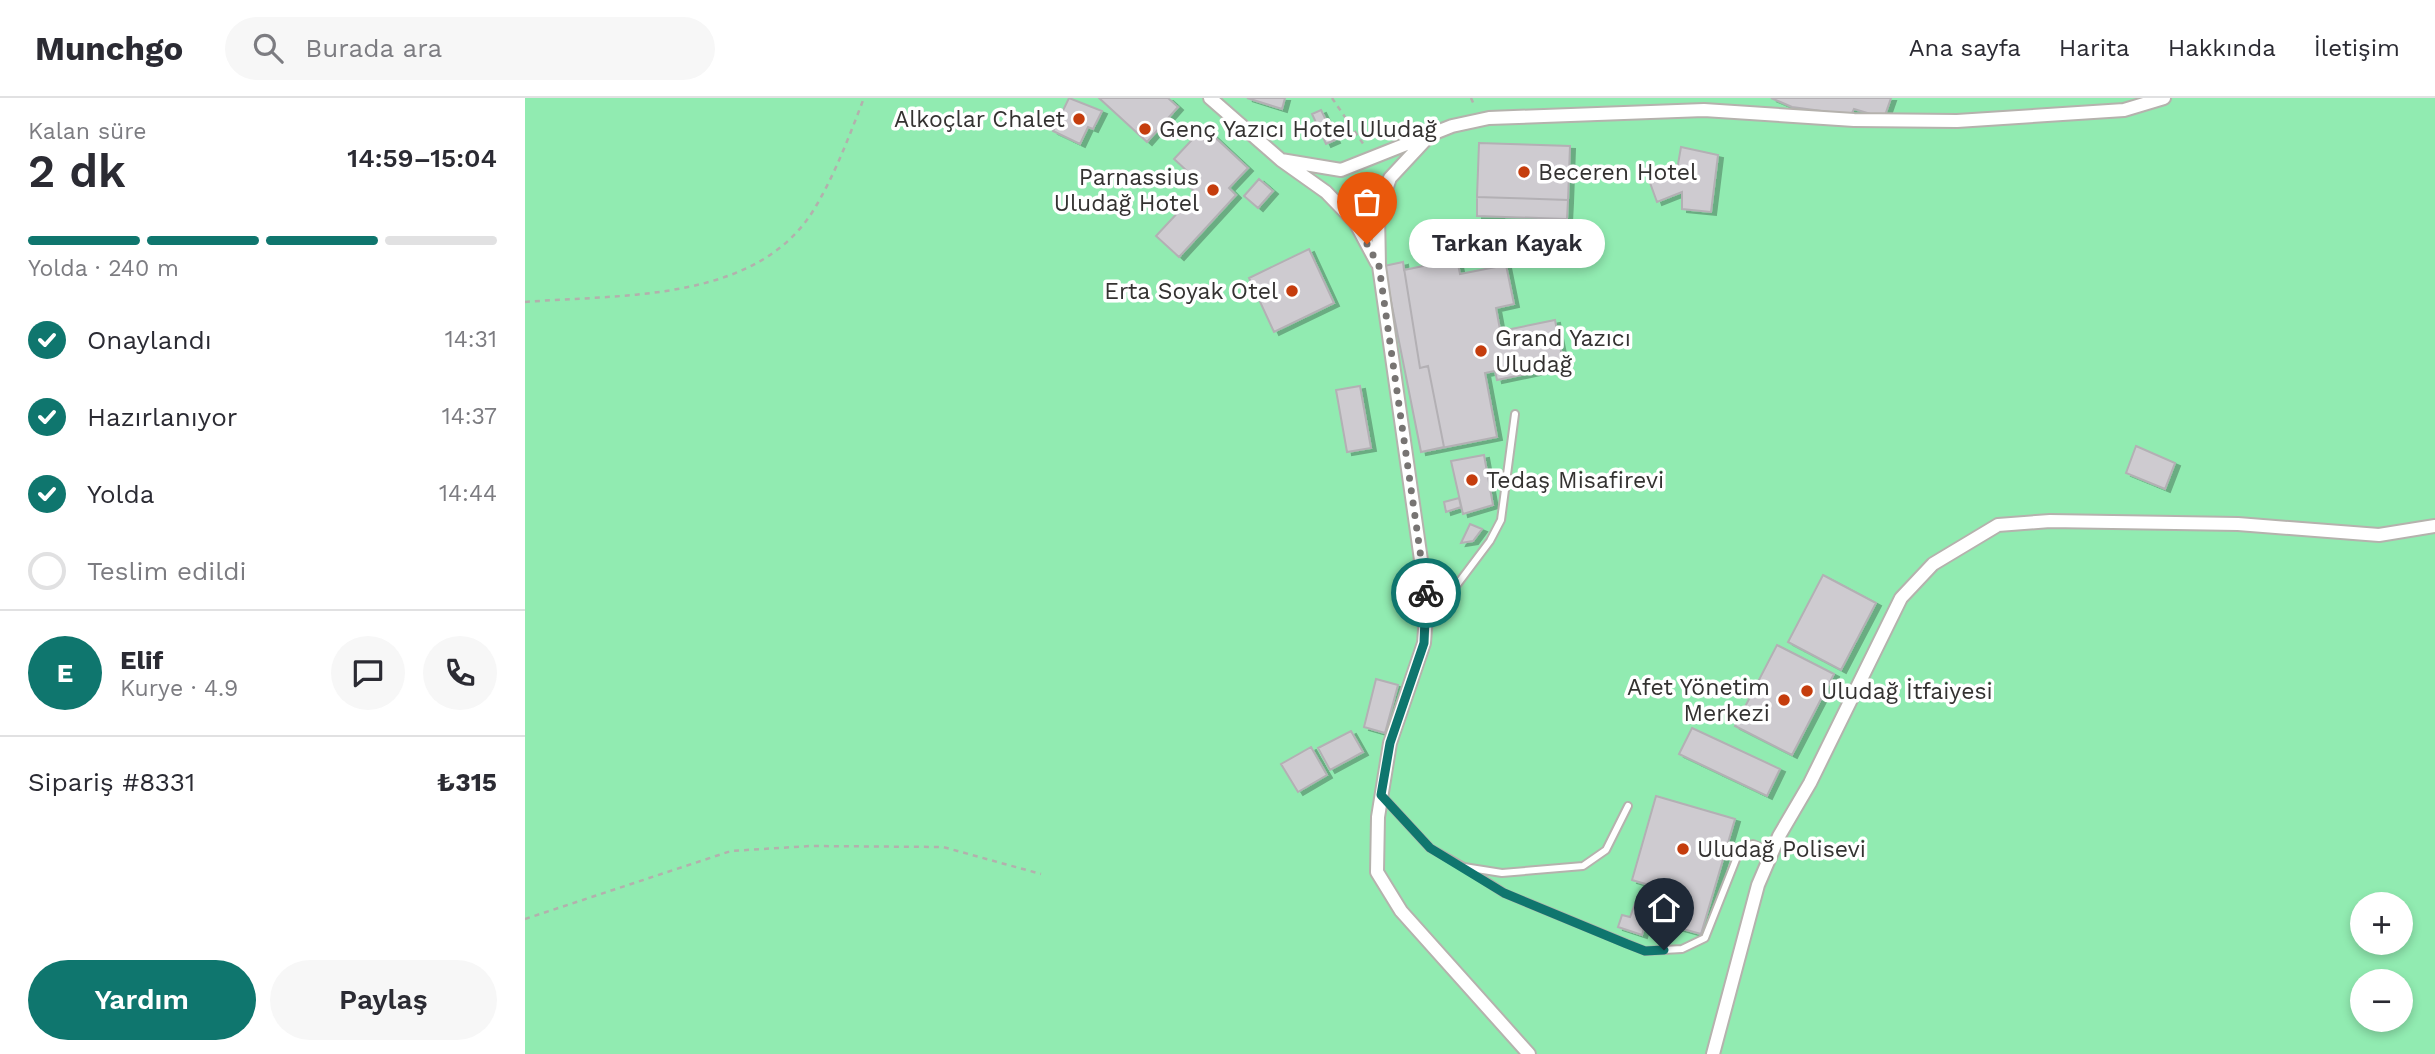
<!DOCTYPE html>
<html lang="tr">
<meta charset="utf-8">
<style>
:root{--surface:#fff;--page:#f7f7f7;--text:#2b2b33;--muted:#7c7c81;--line:#e1e1e2;--accent:#0f766e}
body{margin:0;font-family:"Work Sans",sans-serif;background:var(--page);color:var(--text);height:100vh;display:flex;flex-direction:column;font-size:26px;white-space:nowrap}
*{box-sizing:border-box;margin:0}
p{font-size:23px;color:var(--muted)}
.icon{flex:none;width:38px;height:38px;fill:none;stroke:currentColor;stroke-width:2;stroke-linecap:round;stroke-linejoin:round}
.map{position:relative;flex:1;overflow:hidden}
.sheet{display:flex;flex-direction:column;background:var(--surface);width:525px}
.sheet>*{flex:none}
.tools{position:absolute;left:1825px;top:794px;display:grid;gap:14px}
.tools a{display:grid;place-items:center;width:63px;height:63px;border-radius:50%;background:var(--surface);box-shadow:0 4px 10px #0003;font-size:35px}
.pin{position:absolute;display:grid;place-items:center;width:60px;height:60px;color:#fff;margin:-72px -30px;border-radius:50% 50% 50% 0;rotate:-45deg;box-shadow:0 0 7px #0007}
.pin .icon{rotate:45deg}
.courier{position:absolute;display:grid;place-items:center;width:70px;height:70px;margin:-35px;border:5px solid #0f766e;border-radius:50%;background:#fff;color:#222;box-shadow:0 2px 9px #0007}
.bubble{position:absolute;height:49px;border-radius:24px;background:var(--surface);box-shadow:0 4px 10px #0003;font-size:23px;font-weight:600;line-height:49px;text-align:center}
.head em{font-style:normal;font-weight:600}
.head div{display:flex;flex-direction:column-reverse}
.head{display:flex;align-items:center;justify-content:space-between;height:119px;padding:0 28px}
h1{font-size:46px;font-weight:600;line-height:52px}
.bar{display:grid;grid-template-columns:repeat(4,1fr);gap:10px 7px;align-content:center;height:84px;padding:0 28px}
.bar i{height:9px;border-radius:5px;background:var(--line)}
.bar .on{background:var(--accent)}
.bar p{grid-column:span 4}
.line{display:flex;align-items:center;gap:18px;padding:0 28px;border-top:2px solid var(--line)}
.line div{flex:1}
.round{display:grid;place-items:center;flex:none;width:74px;height:74px;border-radius:37px;background:var(--page)}
ol{padding:0 28px;list-style:none}
li{display:flex;align-items:center;gap:21px;height:77px}
li p{margin-inline-start:auto}
li .icon{padding:7px;border-radius:50%;background:var(--accent);color:#fff;stroke-width:4}
li:last-child{color:var(--muted)}
li i{width:38px;height:38px;border:4px solid var(--line);border-radius:50%}
.cta{display:flex;gap:14px;margin-top:auto;padding:14px 28px}
.cta a{flex:1;height:80px;border-radius:42px;background:var(--accent);color:#fff;font-size:28px;font-weight:600;line-height:80px;text-align:center}
.cta a+a{background:var(--page);color:var(--text)}
header{display:flex;align-items:center;gap:42px;box-sizing:border-box;height:98px;padding:0 35px;background:var(--surface);border-bottom:2px solid var(--line)}
header strong{font-size:33px}
nav{display:flex;gap:38px;margin-inline-start:auto;font-size:24px}
.search{width:490px;height:63px;background:var(--page);display:flex;align-items:center;gap:18px;box-sizing:border-box;padding:0 24px;border-radius:38px;color:var(--muted);font-size:26px}
main{display:flex;flex:1;min-height:0}
.map>svg:first-child{display:block}
.green{fill:#91ebb1;fill-rule:evenodd}
.building{fill:#cecbd0;stroke:#b3b0b4;stroke-width:2;filter:url(#shadow)}
.lines{fill:none;stroke-linecap:round;stroke-linejoin:round}
.lane-casing{stroke:#b5b2ad;stroke-width:10}
.street-casing{stroke:#b5b2ad;stroke-width:16}
.path{stroke:#b3b0ad;stroke-width:2.5;stroke-dasharray:5 5;stroke-linecap:butt}
.lane{stroke:#fff;stroke-width:6}
.street{stroke:#fff;stroke-width:12}
.done{stroke:#777472;stroke-width:7;stroke-dasharray:0 12.6}
.route{stroke:#0f766e;stroke-width:9}
.poi-dot{fill:#c53d0d;stroke:#fff;stroke-width:2.5}
.labels{text-anchor:middle;stroke-width:7;stroke-linejoin:round;paint-order:stroke}
.poi-label{font-size:23px;fill:#343231;stroke:#fff;text-anchor:start}
</style>
<header>
<strong>Munchgo</strong>
<div class="search"><svg class="icon" aria-label="search" viewBox="0 0 24 24"><circle cx="10" cy="10" r="6"/><path d="M15 15l6 6"/></svg>Burada ara</div>
<nav><a>Ana sayfa</a><a>Harita</a><a>Hakkında</a><a>İletişim</a></nav>
</header>
<main>
<section class="sheet">
<div class="head"><div><h1>2 dk</h1><p>Kalan süre</p></div><em>14:59–15:04</em></div>
<div class="bar"><i class="on"></i><i class="on"></i><i class="on"></i><i></i><p>Yolda · 240 m</p></div>
<ol>
<li><svg class="icon" aria-label="check" viewBox="0 0 24 24"><path d="M5 12l5 5 9-10"/></svg>Onaylandı<p>14:31</p></li>
<li><svg class="icon" aria-label="check" viewBox="0 0 24 24"><path d="M5 12l5 5 9-10"/></svg>Hazırlanıyor<p>14:37</p></li>
<li><svg class="icon" aria-label="check" viewBox="0 0 24 24"><path d="M5 12l5 5 9-10"/></svg>Yolda<p>14:44</p></li>
<li><i></i>Teslim edildi</li>
</ol>
<div class="line" style="height:126px"><b class="round" style="background:var(--accent);color:#fff">E</b><div><b>Elif</b><p>Kurye · 4.9</p></div><a class="round"><svg class="icon" aria-label="chat" viewBox="0 0 24 24"><path d="M4 5h16v11H9l-5 4z"/></svg></a><a class="round"><svg class="icon" aria-label="phone" viewBox="0 0 24 24"><path d="M5 4h4l2 5-3 2q2 4 5 5l2-3 5 2v4C11 20 4 13 5 4z"/></svg></a></div>
<div class="line" style="height:91px"><div>Sipariş #8331</div><b>₺315</b></div>
<div class="cta"><a>Yardım</a><a>Paylaş</a></div>
</section>
<div class="map">
<svg width="1910" height="956" viewBox="0 0 1910 956">
<defs>
<filter id="shadow"><feDropShadow dx="5" dy="3" stdDeviation="0" flood-color="#0004"/></filter>
</defs>
<rect width="100%" height="100%" fill="#f3f0eb"/>
<path class="green" d="M0 0H1910V956H0ZM1838 807H1876V845H1838ZM1838 884H1876V922H1838Z"/>
<path class="building" d="M544 0 577 13 568 31 563 29 555 46 528 33Z
M574 0H643L653 9 622 44Z
M722 0H760L757 11Z
M1246 0H1366L1359 20 1329 11 1326 17 1267 9Z
M796 12 803 26 794 31 787 16Z
M803 26 810 42 801 46 794 31Z
M679 29 723 70 704 90 711 97 654 159 631 138 671 95 654 79 661 72 649 61Z
M954 45 1045 48 1043 102 952 99Z
M1156 49 1193 57 1186 114 1157 111V94L1132 104 1124 82 1152 72Z
M734 81 748 93 733 110 719 98Z
M952 99 1043 102 1042 121 952 118Z
M784 151 809 205 749 234 724 180Z
M932 161 935 176 981 167 989 206 971 210 976 237 987 236 986 231 1030 222 1039 268 972 282 970 273 960 275 972 339 896 354 859 168 878 164 879 172Z
M878 164 895 270 903 268 919 349 896 354 859 168Z
M835 288 846 350 822 354 811 292Z
M1611 348 1650 365 1640 391 1601 375Z
M959 357 968 407 938 416 926 363Z
M934 400 936 409 921 414 919 404Z
M945 426 957 431 948 443 936 445Z
M1298 477 1351 505 1316 572 1263 544Z
M1252 547 1309 576 1267 657 1210 628Z
M851 581 873 587 860 635 839 629Z
M1167 630 1255 671 1242 698 1154 656Z
M826 633 838 654 805 672 793 650Z
M786 649 802 677 773 694 756 666Z
M1131 698 1210 721 1176 836 1125 822 1134 790 1107 782Z
M1110 806 1125 810 1117 837 1093 829 1097 817 1105 819Z"/>
<g class="lines">
<g class="lane-casing">
<path id="lane" d="M904 524 965 443 976 422 990 316
M857 698 905 750 939 769 977 775 1058 768 1081 752 1103 708
M939 769 979 795 1120 853 1157 851 1180 840 1216 749 1228 746 1247 754"/>
</g>
<g class="street-casing">
<path id="street" d="M685 0 756 62 801 94 830 124 852 165
M906 36 865 80 853 115 854 168 902 504 899 545 865 645 853 719 852 774 876 813 1004 956
M756 62 816 72 927 28 964 20 1179 12 1329 22 1432 23 1599 12 1639 0
M1188 956 1233 787 1254 738 1285 685 1376 500 1408 466 1473 427 1525 423 1713 426 1854 437 1910 428"/>
</g>
<path class="path" d="M807 0 839 47
M946 0 950 9
M0 204C98 196 235 205 291 108 311 74 325 36 339 0
M0 821 206 753 285 748 418 749 516 776"/>
<use href="#lane" class="lane"/>
<use href="#street" class="street"/>
</g>
<g class="lines">
<path class="done" d="M842 146 854 168 901 495"/>
<path class="route" d="M901 495 899 545 865 645 856 697 905 750 979 795 1102 846 1120 853 1139 852"/>
</g>
<g class="poi-dot">
<circle cx="554" cy="21" r="7"/>
<circle cx="620" cy="31" r="7"/>
<circle cx="999" cy="74" r="7"/>
<circle cx="688" cy="92" r="7"/>
<circle cx="767" cy="193" r="7"/>
<circle cx="956" cy="253" r="7"/>
<circle cx="947" cy="382" r="7"/>
<circle cx="1282" cy="593" r="7"/>
<circle cx="1259" cy="602" r="7"/>
<circle cx="1158" cy="751" r="7"/>
</g>
<g class="labels">
<g class="poi-label">
<text x="540" y="29" text-anchor="end">Alkoçlar Chalet</text>
<text x="634" y="39">Genç Yazıcı Hotel Uludağ</text>
<text x="1013" y="82">Beceren Hotel</text>
<text x="674" y="87" text-anchor="end">Parnassius<tspan x="674" dy="26">Uludağ Hotel</tspan></text>
<text x="753" y="201" text-anchor="end">Erta Soyak Otel</text>
<text x="970" y="248">Grand Yazıcı<tspan x="970" dy="26">Uludağ</tspan></text>
<text x="961" y="390">Tedaş Misafirevi</text>
<text x="1245" y="597" text-anchor="end">Afet Yönetim<tspan x="1245" dy="26">Merkezi</tspan></text>
<text x="1296" y="601">Uludağ İtfaiyesi</text>
<text x="1172" y="759">Uludağ Polisevi</text>
</g>
</g>
</svg>
<div class="tools">
<a>+</a>
<a>−</a>
</div>
<div class="pin" style="left:842px;top:146px;background:#ea580c"><svg class="icon" aria-label="bag" viewBox="0 0 24 24"><path d="M5 8h14l-1 12H6zM9 8a3 3 0 0 1 6 0"/></svg></div>
<div class="pin" style="left:1139px;top:852px;background:#1f2937"><svg class="icon" aria-label="home" viewBox="0 0 24 24"><path d="M3 11l9-7 9 7M6 9v11h12V9"/></svg></div>
<div class="courier" style="left:901px;top:495px"><svg class="icon" aria-label="bike" viewBox="0 0 24 24"><circle cx="6" cy="16" r="4"/><circle cx="18" cy="16" r="4"/><path d="M6 16l4-8h5l3 8M10 8l3 8H6M13 5h3"/></svg></div>
<div class="bubble" style="left:884px;top:121px;width:196px">Tarkan Kayak</div>
</div>
</main>
